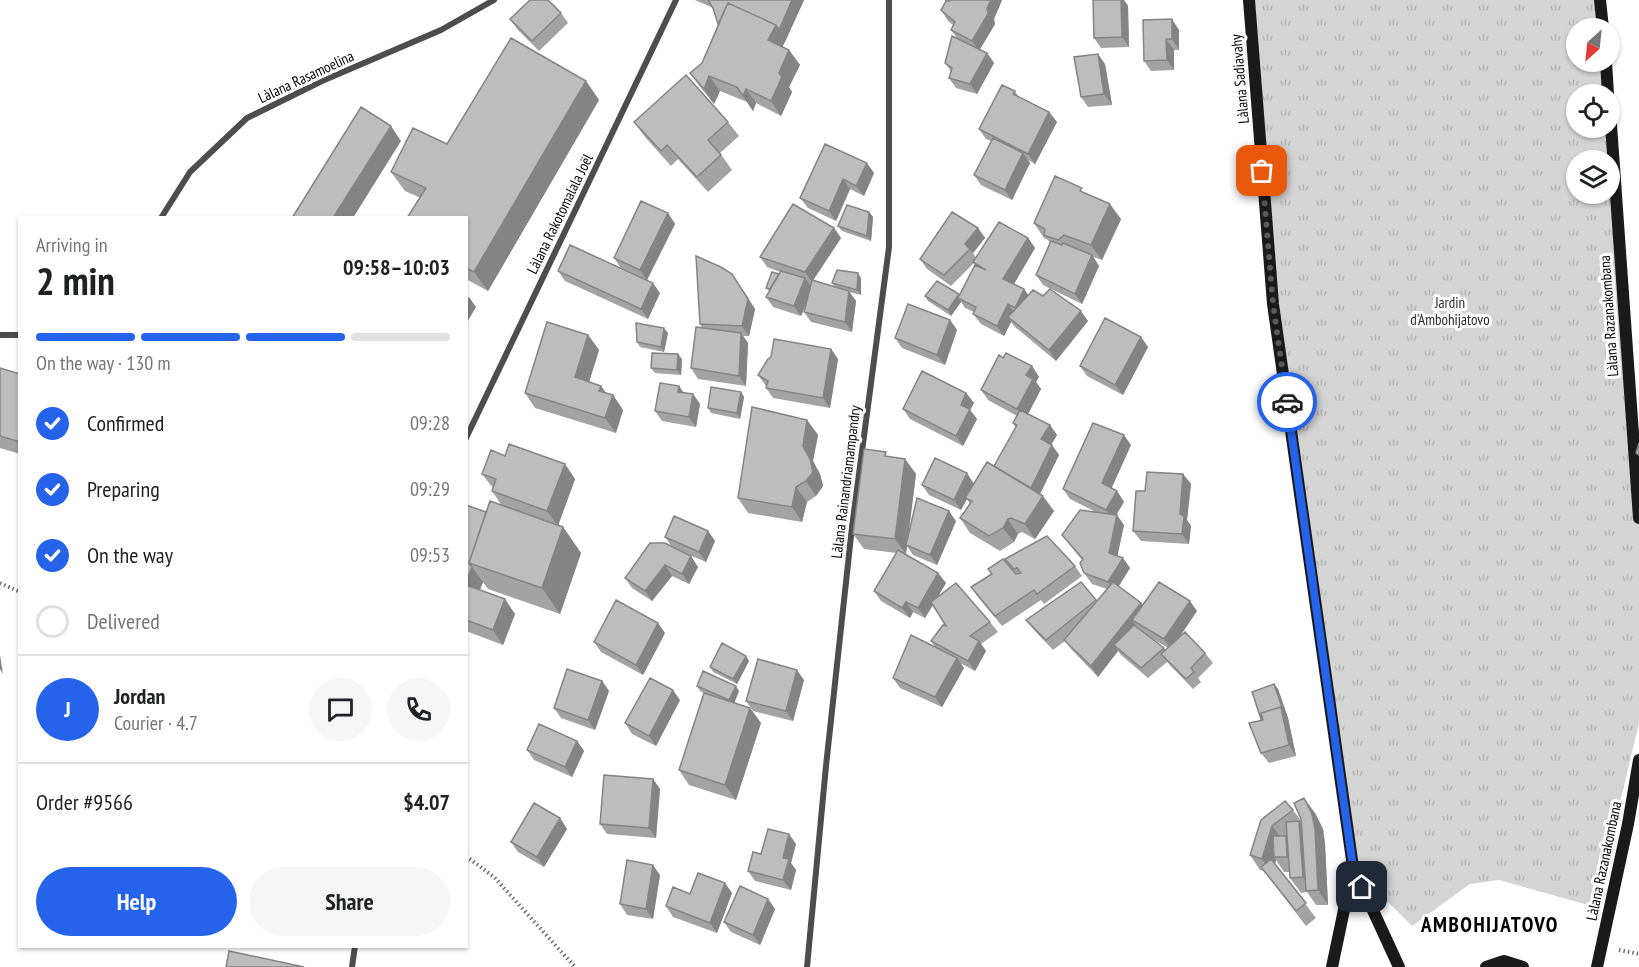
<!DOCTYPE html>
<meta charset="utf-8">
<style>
:root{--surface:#fff;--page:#f6f6f6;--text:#202124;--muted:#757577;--line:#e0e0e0;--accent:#2563eb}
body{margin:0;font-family:"PT Sans Narrow",sans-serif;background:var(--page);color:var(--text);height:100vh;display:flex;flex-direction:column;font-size:22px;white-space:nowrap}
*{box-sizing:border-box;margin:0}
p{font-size:20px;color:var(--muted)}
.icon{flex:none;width:33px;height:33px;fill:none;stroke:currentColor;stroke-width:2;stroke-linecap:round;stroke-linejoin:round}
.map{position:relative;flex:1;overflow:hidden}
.panel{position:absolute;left:18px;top:216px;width:450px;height:732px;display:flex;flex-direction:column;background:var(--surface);border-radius:0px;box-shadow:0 2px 4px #0004}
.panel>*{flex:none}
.needle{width:39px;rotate:207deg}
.controls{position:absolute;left:1566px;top:18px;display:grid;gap:12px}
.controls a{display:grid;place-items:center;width:54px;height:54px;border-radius:50%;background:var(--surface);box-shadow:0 2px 4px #0004;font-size:30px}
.pin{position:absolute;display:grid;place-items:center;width:51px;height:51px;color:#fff;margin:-26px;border-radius:12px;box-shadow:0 3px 9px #0006}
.courier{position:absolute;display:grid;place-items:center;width:60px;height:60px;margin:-30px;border:4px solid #2563eb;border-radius:50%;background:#fff;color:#222;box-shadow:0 2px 8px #0007}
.headline em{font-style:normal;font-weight:700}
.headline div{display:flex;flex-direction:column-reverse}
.headline{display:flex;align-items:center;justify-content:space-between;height:102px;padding:0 18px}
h1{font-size:39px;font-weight:700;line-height:45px}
.bar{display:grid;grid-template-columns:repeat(4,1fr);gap:9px 6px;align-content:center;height:72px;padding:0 18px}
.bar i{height:8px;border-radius:4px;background:var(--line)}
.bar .current{background:var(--accent)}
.bar p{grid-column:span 4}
.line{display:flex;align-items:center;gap:15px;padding:0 18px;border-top:2px solid var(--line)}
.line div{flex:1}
.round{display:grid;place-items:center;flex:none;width:63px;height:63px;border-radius:32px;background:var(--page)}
ol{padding:0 18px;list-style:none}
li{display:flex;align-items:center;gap:18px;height:66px}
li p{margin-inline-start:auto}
li .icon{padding:6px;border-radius:50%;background:var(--accent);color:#fff;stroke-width:4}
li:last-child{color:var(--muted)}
li i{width:33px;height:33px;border:3px solid var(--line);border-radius:50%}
.primary-button{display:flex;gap:12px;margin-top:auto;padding:12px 18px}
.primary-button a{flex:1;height:69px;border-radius:36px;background:var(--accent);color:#fff;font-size:24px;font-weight:700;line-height:69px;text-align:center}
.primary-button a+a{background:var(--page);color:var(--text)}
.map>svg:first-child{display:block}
.grass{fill:url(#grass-tufts);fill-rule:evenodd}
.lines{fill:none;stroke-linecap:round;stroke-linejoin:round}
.path{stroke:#6f6f6f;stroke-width:4;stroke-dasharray:1.5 3;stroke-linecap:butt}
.street{stroke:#4d4d4d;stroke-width:6}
.secondary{stroke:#1a1a1a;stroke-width:12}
.wall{fill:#a3a3a3;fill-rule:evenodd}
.shaded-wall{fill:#848484}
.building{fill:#bdbdbd;stroke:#848484;stroke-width:1.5}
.done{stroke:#595959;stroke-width:6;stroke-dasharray:0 10.8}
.route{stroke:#2563eb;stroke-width:8}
.labels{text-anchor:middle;stroke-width:6;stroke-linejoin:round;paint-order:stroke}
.street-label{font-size:15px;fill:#000;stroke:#fff}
.park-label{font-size:15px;fill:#2b2b2b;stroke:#fff}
.district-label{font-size:21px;font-weight:bold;letter-spacing:1.5px;fill:#000;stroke:#fff}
</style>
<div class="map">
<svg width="1639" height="967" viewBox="0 0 1639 967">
<defs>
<pattern id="grass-tufts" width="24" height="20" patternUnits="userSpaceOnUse" patternTransform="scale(1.5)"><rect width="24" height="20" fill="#d4d4d4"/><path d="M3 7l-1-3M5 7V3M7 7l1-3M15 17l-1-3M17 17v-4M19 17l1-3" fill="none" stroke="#b4b4b4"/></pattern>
</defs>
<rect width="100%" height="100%" fill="#fff"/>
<path class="grass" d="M1249 0H1600L1603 28H1576V62H1606L1608 94H1576V128H1610L1639 518V723L1595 907 1499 880 1470 884 1412 926 1353 867 1280 353ZM1576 160H1610V194H1576Z"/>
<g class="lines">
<path class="path" d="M0 583 20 592
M466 856 494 877 575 967
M1619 950 1639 954"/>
<path class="street" d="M161 218 190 172 247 118 322 81 441 30 494 0
M0 335H20
M466 438 676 0
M352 967 355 946
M807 967 826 766 852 527 889 247V0"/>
<path class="secondary" d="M1249 0 1273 304 1353 867 1399 967
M1600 0 1603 28
M1606 62 1608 94
M1610 111 1639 518
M1332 967 1353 867
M1486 967 1504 961 1523 967
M1597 967 1628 824 1639 760"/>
</g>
<path class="wall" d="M695 0H804L782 47 789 50 800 65 789 87 792 92 781 116 756 103 753 111 747 102 720 91 714 104 701 88 690 73 702 63 718 24 713 8Z
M944 0H1002L994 19 995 24 980 49 987 53 994 63 977 94 956 88 949 78 951 71 945 63 957 38 951 30 953 25 948 21 941 10 946 1Z
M1093 0H1124L1128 6 1129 47 1101 48 1094 38Z
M561 13 568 23 539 51 518 30 510 19Z
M1143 20 1179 30V50H1174V70L1151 71 1144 61Z
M1105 64 1112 105 1088 107 1081 97Z
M586 81 599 100 488 291 466 279V218L405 191 391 172 447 144Z
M1015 91 1018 96 1049 112 1057 122 1035 164 1028 160 1030 163 1012 200 981 185 974 175 991 141 986 139 979 129Z
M634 122H728L739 136 720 153 732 170 708 192 678 159 671 166 645 137Z
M825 144 874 173 864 196 850 189 836 221 808 208 800 198Z
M1085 193 1121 219 1102 260 1093 257 1099 266 1082 304 1043 285 1036 275 1050 243 1048 240 1044 238 1034 223Z
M869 212 873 217 871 241 842 231 838 226Z
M668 213 675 224 647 280 621 268 614 258Z
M834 228 841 238 813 280 835 287 832 283 861 278V295L849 292 856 301 852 332 811 322 804 312 806 303 801 316 773 307 766 297 769 291 766 288 780 272 767 267 760 257Z
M978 228 985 238 973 253 976 258 1028 238 1035 248 1014 284 1024 289 1028 295 1043 296 1088 321 1056 361 1015 327 1011 322 1004 336 981 324 973 314 974 312 965 308 961 302 951 316 928 301 925 296 959 295 975 265 974 263 951 286 927 269 920 259Z
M558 271 660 293 648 319 565 281Z
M732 274 755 309 749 336H743L748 343 746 386 698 379 691 368 702 328 700 324Z
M950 320 957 330 945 365 902 348 895 338Z
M668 333 664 352 640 347 637 342Z
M588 335 599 350 589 382 601 386 606 393 613 395 623 410 616 433 535 408 525 393Z
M1141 337 1148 347 1123 395 1087 376 1080 366Z
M831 349 838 359 830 408 773 398 766 388V386L758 375Z
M1003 358 1032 366 1039 377 1036 382 1041 389 1028 414 1050 425 1057 435 1051 444 1059 455 1040 494 1054 511 1035 539 1022 532 1018 534 1014 542 1000 551 970 533 960 518 970 504 967 499 961 510 929 495 922 485 974 483 994 466 1016 428 1013 423 1017 416 988 400 981 390Z
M682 359 681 375 655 373 651 368Z
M0 368 20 374V454L0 448Z
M679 386 683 393 693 394 700 404 696 427 662 421 655 411Z
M741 392 744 397 740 419 711 413 708 408Z
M966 393 974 403 970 410 977 419 963 446 910 419 903 409Z
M807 420 818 435 813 461 820 474 823 486 816 496 807 502 802 522 748 513 738 498Z
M1131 445 1111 488 1117 491 1124 502 1116 515 1124 525 1117 556 1123 558 1130 568 1119 586 1141 603 1143 605 1197 611 1179 638 1205 653 1213 663 1198 678 1201 682 1193 689 1167 662 1148 678 1121 655 1118 651 1098 677 1072 650 1065 641 1053 650 1034 630 1026 620 1097 601 1107 589 1092 584 1084 573 1082 560 1062 535 1096 512 1070 499 1063 489ZM1148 636 1168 648 1166 650Z
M505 456 565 464 575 479 558 525 563 527 581 553 560 614 488 589 483 582 480 590 515 614 503 645 466 631V505L486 512 502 506 492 491 493 488 482 474Z
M889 457 905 459 916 474 908 537 956 521 937 565 913 555 907 546 906 554 938 573 946 583 937 598 990 622 998 632 981 644 986 651 975 671 960 663 964 668 942 707 900 688 893 678 935 647 931 641 946 626 933 605 925 618 913 612 910 618 881 601 874 591 897 553 864 549 853 534Z
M1183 474 1191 484 1187 520 1191 526 1189 544 1141 541 1133 531 1145 491Z
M708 531 715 541 706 562 680 551 698 567 689 584 672 576 652 601 632 588 625 578 672 547 665 537Z
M1005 559 1075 566 1082 576 1044 604 1041 600 1002 626 978 597 971 587 991 574 988 569H1012Z
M665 633 643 675 601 652 594 642Z
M749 661 737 684 713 672 710 667Z
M804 680 793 721 753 711 746 701Z
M602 681 609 691 595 730 561 718 554 708Z
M1274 684 1278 689 1287 715 1288 718 1296 756 1269 763 1261 753V719Z
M697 686 739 691 734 703 750 708 761 723 736 800 689 785 679 770 706 694 700 691Z
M680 700 656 746 632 734 625 723Z
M577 741 584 751 572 777 534 760 527 750Z
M653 779 660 789 656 838 607 834 600 824Z
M1293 810 1302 822 1315 813 1323 829 1325 844 1328 905H1316L1307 892 1301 893 1290 878V872H1284L1276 860 1275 864 1316 918 1306 926 1264 871 1260 870 1250 855 1261 820Z
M560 818 567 829 544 867 518 852 511 842Z
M796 844 791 863 796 870 791 890 755 881 748 871 761 854Z
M660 875 653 919 627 915 620 904Z
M725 883 732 893 717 933 673 917 666 906 690 894Z
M768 899 775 909 760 945 731 932 724 922Z"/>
<path class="shaded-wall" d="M792 0H804L786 40 778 55 768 40 776 25Z
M991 0H1002L994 19 995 24 979 51 972 41Z
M1121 0H1124L1128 6 1129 47 1122 37Z
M1172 19 1179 30V50L1172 39Z
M1166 39 1174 50V70L1167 60Z
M789 50 800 65 789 87 792 92 781 116 771 101 779 73Z
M987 53 994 63 977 94 970 84Z
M1098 54 1105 64 1112 105 1104 94Z
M709 76 720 91 714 104 704 89Z
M586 81 599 100 488 291 474 272Z
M746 89 756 103 753 111 743 96Z
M1049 112 1057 122 1035 164 1028 154Z
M391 126 401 141 353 218H333Z
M1023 153 1030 163 1012 200 1005 190Z
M867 163 874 173 864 196 856 186Z
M843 179 850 189 836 221 829 211Z
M1110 204 1121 219 1102 260 1091 245Z
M869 212 873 217 871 241 867 236Z
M668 213 675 224 647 280 640 270Z
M834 228 841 238 812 282 805 272Z
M978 228 985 238 973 253 965 244Z
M1028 238 1035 248 1011 289 1003 279Z
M1092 255 1099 266 1082 304 1075 294Z
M858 273 861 278V295L857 290Z
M732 274 755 309 749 336 742 326Z
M805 278 812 288 801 316 794 306Z
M653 283 660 293 648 319 641 309Z
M1024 289 1031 299 1022 318 1015 308Z
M849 291 856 301 852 332 845 322Z
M959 294 962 300 958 298 961 302 951 316 948 310Z
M469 297 476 307 466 324V301Z
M1008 304 1015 314 1008 317 1011 322 1004 336 997 326Z
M1081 311 1088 321 1056 361 1049 350Z
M950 320 957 330 945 365 937 355Z
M664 328 668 333 664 352 661 347Z
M741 333 748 343 746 386 739 376Z
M588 335 599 350 586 392 575 377Z
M1141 337 1148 347 1123 395 1115 385Z
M831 349 838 359 830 408 823 398Z
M678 354 682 359 681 375 677 370Z
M1032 366 1039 377 1036 382 1041 389 1025 420 1017 409 1026 375Z
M601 386 611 400 599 391Z
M679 386 686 396 678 392Z
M741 392 744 397 740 419 737 413Z
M966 393 974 403 970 410 977 419 963 446 956 436 961 405Z
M693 394 700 404 696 427 689 417Z
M613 395 623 410 616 433 605 418Z
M807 420 818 435 813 461 820 474 823 486 816 496 806 481 803 446Z
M1050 425 1057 435 1048 450 1041 439Z
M1124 435 1131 445 1109 494 1102 483Z
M1052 445 1059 455 1038 498 1031 488Z
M905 459 916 474 906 554 895 539Z
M565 464 575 479 558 526 547 511Z
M967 473 974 484 965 498 967 499 961 510 954 500Z
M1183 474 1191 484 1187 520 1191 526 1189 544 1182 534 1180 514Z
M796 487 807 502 802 522 792 507Z
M1117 491 1124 502 1113 520 1106 510Z
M1043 496 1054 511 1035 539 1025 524Z
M949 511 956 521 937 565 930 555Z
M1117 515 1124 525 1116 563 1109 553Z
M1008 519 1018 534 1014 542 1003 528Z
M563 527 581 553 560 614 542 588Z
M708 531 715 541 706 562 699 552Z
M691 556 698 567 689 584 682 574Z
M1123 558 1130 568 1115 592 1108 582Z
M665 565 672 576 652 601 645 591Z
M472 567 483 582 476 599 466 586V582Z
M938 573 946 583 925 618 918 608Z
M505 599 515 614 503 645 493 630Z
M1190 601 1197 611 1171 649 1164 639Z
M906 602 913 612 910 618 902 608Z
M1141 603 1148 613 1132 620 1137 627 1114 645 1118 651 1098 677 1091 666Z
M658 623 665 633 643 675 636 665Z
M979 641 986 651 975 671 968 661Z
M0 655 3 674 0 669Z
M746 656 749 661 737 684 733 679Z
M957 658 964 668 942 707 935 697Z
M797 670 804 680 793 721 786 711Z
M602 681 609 691 595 730 588 720Z
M1274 684 1278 689 1287 715 1288 718 1296 756 1289 745Z
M736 686 739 691 733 706 729 700Z
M673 690 680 700 656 746 649 736Z
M750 708 761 723 736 800 725 785Z
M577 741 584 751 572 777 565 767Z
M653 779 660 789 656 838 649 828Z
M1304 798 1315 813 1323 829 1325 844 1328 905 1318 890Z
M560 818 567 829 544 867 537 857Z
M1299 821 1310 836 1312 890 1303 877Z
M1272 826 1283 841 1274 857 1276 860 1272 874 1262 859Z
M789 834 796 844 791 863 796 870 791 890 783 880V858Z
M1286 836 1297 851V872L1287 857Z
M653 865 660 875 653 919 646 909Z
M725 883 732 893 717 933 710 923Z
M768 899 775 909 760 945 753 935Z"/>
<path class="building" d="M530 0H548L561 13 532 41 510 19Z
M708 0H792L779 30 776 25 728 3 718 24 713 8Z
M949 0H991L987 8 988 14 972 41 951 30 955 22 941 10 946 1H949Z
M1093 0H1121L1122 37 1094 38Z
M728 3 776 25 768 40 789 50 779 73 782 77 771 101 746 89 743 96 737 87 709 76 704 89 690 73 702 63Z
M1172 19V39H1166L1167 60 1144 61 1143 20Z
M952 36 987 53 970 84 949 78 952 68 945 63Z
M511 38 586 81 474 272 466 268V218H407L426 188 391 172 413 128 447 144Z
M1098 54 1104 94 1081 97 1074 57Z
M686 75 728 122 708 140 721 155 697 177 667 145 661 151 634 122Z
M1002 85 1015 91 1013 94 1049 112 1028 154 979 129Z
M361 107 391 126 333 218H292Z
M993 138 1023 153 1005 190 974 175Z
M825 144 867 163 856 186 843 179 829 211 800 198Z
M1055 176 1082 188 1080 191 1110 204 1091 245 1064 235 1058 240 1044 235 1045 229 1034 223Z
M641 201 668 213 640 270 614 258Z
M793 204 834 228 805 272 760 257Z
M847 205 869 212 867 236 838 226Z
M952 212 978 228 965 244 970 249 944 275 920 259Z
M999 222 1028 238 1003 279 1024 289 1015 308 1008 304 997 326 973 314 976 307 958 298 975 265 986 270 973 262Z
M1051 241 1062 245 1063 243 1092 255 1075 294 1036 275Z
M570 245 653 283 641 309 558 271Z
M696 256 721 267 732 274 748 299 742 326 700 324Z
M837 270 858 273 857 290 832 283Z
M781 271 805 278 794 306 766 297Z
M772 272 779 274 770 289 766 288Z
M812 280 849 291 845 322 804 312Z
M937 281 959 294 948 310 925 296Z
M1050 289 1081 311 1049 350 1008 317 1033 290 1043 296Z
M908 304 950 320 937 355 895 338Z
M1105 318 1141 337 1115 385 1080 366Z
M547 322 588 335 575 377 601 386 599 391 613 395 605 418 525 393Z
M636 323 664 328 661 347 637 342Z
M696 327 741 333 739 376 691 368Z
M774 339 831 349 823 398 766 388 768 381 758 375 768 359 771 357Z
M652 353 678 354 677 370 651 368Z
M1006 353 1032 366 1026 375 1033 379 1017 409 981 390 999 355 1003 358Z
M0 368 20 374V442L0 436Z
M922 371 966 393 961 405 970 409 956 436 903 409Z
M660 383 679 386 678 392 693 394 689 417 655 411Z
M711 387 741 392 737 413 708 408Z
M752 407 807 420 803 446 810 459 813 472 806 481 796 487 792 507 738 498Z
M1020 410 1050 425 1041 439 1052 445 1031 488 994 466 1017 425 1013 423Z
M1093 423 1124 435 1102 483 1117 491 1106 510 1063 489Z
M1639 443V455L1636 453Z
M509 444 565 464 547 511 492 491 496 479 482 474 491 450 505 456Z
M864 449 886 452 885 456 905 459 895 539 853 534Z
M935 458 967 473 954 500 922 485Z
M987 462 1043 496 1025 524 1011 518 1008 519 1003 528 989 536 960 518 972 501 965 498Z
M1147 472 1183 474 1180 514 1184 516 1182 534 1133 531 1136 491H1145Z
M917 498 949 511 930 555 906 545Z
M490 501 563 527 542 588 469 563Z
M466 505 486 512 469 563 472 567 466 582Z
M1080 510 1117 515 1109 553 1123 558 1108 582 1084 573 1080 563 1083 559 1062 535Z
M674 516 708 531 699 552 665 537Z
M1047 536 1075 566 1037 594 1034 590 995 616 971 587 992 574 988 569 1003 559 1016 574 1021 573 1017 568 1014 569 1005 559Z
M650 543H665L691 556 682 574 665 565 645 591 625 578Z
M898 550 938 573 918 608 906 602 902 608 874 591Z
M1081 582 1096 600 1046 640 1026 620Z
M1113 582 1141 603 1091 666 1064 640Z
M1159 582 1190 601 1164 639 1132 620Z
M956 583 990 622 970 636 979 641 968 661 931 641 943 625 946 626 931 602Z
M466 585 505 599 493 630 466 620Z
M616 600 658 623 636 665 594 642Z
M1134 625 1164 648 1141 668 1114 645Z
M1185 632 1205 653 1191 668 1194 672 1186 679 1161 654Z
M911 635 957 658 935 697 893 678Z
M722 643 746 656 733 679 710 667Z
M758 659 797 670 786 711 746 701Z
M567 669 602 681 588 720 554 708Z
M703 671 736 686 729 700 697 686Z
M650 678 673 690 649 736 625 723Z
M1274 684 1283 710 1281 707 1261 713 1262 718 1261 719 1252 692Z
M704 693 750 708 725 785 679 770Z
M1281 707 1289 745 1261 753 1249 723 1263 720 1261 713Z
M539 724 577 741 565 767 527 750Z
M604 775 653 779 649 828 600 824Z
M1304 798 1312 814 1315 829 1318 890 1306 891 1301 819 1294 803Z
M1285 801 1293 810 1272 826 1262 859 1250 855 1261 820Z
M534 803 560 818 537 857 511 842Z
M1299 821 1303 877 1290 878 1286 822Z
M768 829 789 834 783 858 789 859 783 880 748 871 753 852 761 854Z
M1273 836H1286L1287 857H1274Z
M1271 859 1306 903 1296 911 1261 867Z
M627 860 653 865 646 909 620 904Z
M698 873 725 883 710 923 666 906 673 887 690 894Z
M740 886 768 899 753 935 724 922Z
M229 951 304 967H226Z"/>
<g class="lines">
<path class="done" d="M1262 171 1273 304 1287 402"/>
<path class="route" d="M1287 402 1353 867 1362 887"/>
</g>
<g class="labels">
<g class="street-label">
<text transform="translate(306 77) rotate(-25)" y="5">Làlana Rasamoelina</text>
<text transform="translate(1240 79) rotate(-95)" y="5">Làlana Sadiavahy</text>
<text transform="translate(560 214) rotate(-64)" y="5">Làlana Rakotomalala Joël</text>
<text transform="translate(1609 316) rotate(-94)" y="5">Làlana Razanakombana</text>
<text transform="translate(846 482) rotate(-83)" y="5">Làlana Rainandriamampandry</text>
<text transform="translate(1604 861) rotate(-78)" y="5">Làlana Razanakombana</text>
</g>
<g class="park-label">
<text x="1450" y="308">Jardin<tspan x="1450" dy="17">d'Ambohijatovo</tspan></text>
</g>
<g class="district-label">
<text x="1490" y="932">AMBOHIJATOVO</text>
</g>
</g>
</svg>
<div class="controls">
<a><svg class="needle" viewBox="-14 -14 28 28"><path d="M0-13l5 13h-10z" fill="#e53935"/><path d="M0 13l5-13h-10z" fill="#757577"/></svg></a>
<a><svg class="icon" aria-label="locate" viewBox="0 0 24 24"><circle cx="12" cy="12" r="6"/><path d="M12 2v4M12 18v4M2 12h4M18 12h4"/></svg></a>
<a><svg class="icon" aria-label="layers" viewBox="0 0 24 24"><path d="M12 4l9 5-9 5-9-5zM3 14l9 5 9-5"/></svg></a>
</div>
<div class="pin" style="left:1262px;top:171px;background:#ea580c"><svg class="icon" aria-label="bag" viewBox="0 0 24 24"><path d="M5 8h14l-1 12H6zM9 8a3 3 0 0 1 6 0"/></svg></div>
<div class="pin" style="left:1362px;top:887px;background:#1f2937"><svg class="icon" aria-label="home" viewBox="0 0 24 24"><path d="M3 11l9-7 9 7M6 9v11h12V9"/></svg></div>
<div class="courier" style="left:1287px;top:402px"><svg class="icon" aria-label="car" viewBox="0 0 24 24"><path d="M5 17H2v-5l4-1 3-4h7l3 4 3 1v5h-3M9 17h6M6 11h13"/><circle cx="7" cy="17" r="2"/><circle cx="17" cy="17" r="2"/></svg></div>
<section class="panel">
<div class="headline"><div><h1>2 min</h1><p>Arriving in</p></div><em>09:58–10:03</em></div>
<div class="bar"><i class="current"></i><i class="current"></i><i class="current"></i><i></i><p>On the way · 130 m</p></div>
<ol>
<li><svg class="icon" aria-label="check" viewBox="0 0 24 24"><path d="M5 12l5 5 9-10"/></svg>Confirmed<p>09:28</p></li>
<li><svg class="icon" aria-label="check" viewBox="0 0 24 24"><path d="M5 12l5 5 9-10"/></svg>Preparing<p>09:29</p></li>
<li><svg class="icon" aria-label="check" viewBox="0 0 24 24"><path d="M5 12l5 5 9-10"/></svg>On the way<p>09:53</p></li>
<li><i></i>Delivered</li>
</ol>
<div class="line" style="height:108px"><b class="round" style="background:var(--accent);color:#fff">J</b><div><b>Jordan</b><p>Courier · 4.7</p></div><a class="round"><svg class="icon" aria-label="chat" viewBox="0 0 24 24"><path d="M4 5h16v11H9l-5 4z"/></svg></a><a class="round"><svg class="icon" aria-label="phone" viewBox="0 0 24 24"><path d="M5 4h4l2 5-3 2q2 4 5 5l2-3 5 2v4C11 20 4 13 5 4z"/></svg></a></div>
<div class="line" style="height:78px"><div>Order #9566</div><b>$4.07</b></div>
<div class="primary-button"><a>Help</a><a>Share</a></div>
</section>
</div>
